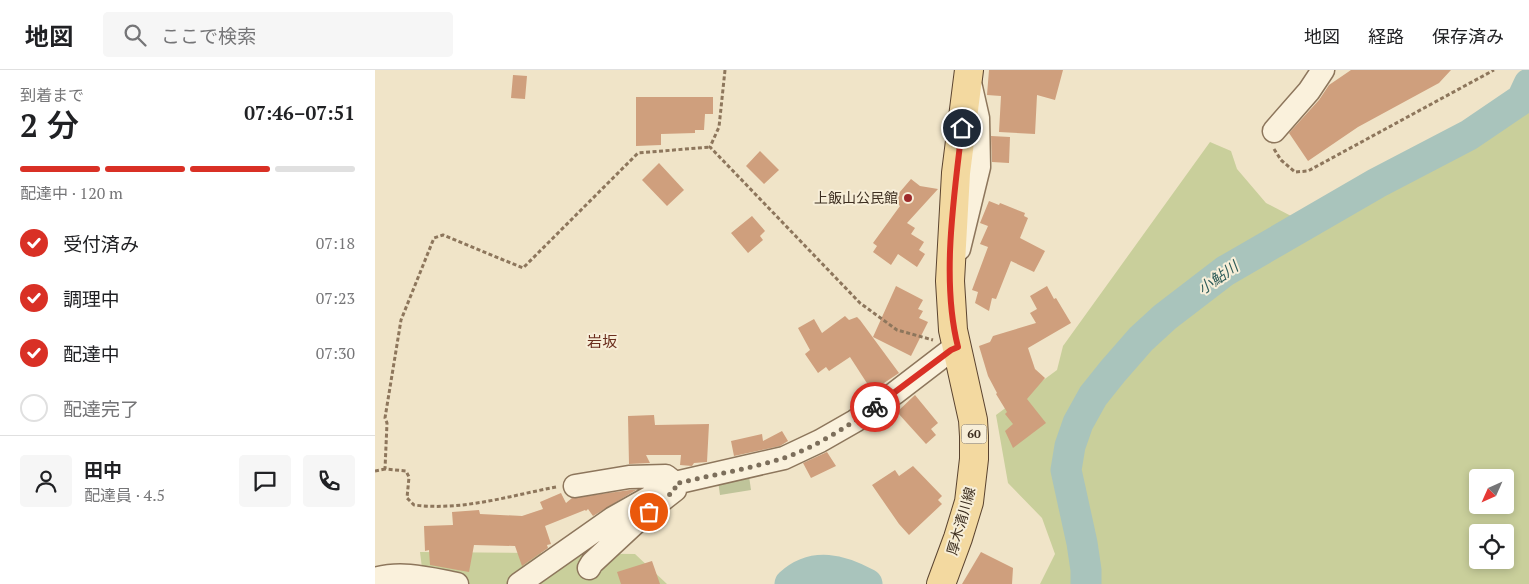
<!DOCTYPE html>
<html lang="ja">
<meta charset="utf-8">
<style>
:root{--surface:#fff;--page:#f6f6f6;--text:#202124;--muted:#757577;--line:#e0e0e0;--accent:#d93025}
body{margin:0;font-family:"PT Serif","Noto Sans JP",serif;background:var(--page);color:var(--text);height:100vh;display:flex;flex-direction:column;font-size:19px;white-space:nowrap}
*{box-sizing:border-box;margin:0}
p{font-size:16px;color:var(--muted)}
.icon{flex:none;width:28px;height:28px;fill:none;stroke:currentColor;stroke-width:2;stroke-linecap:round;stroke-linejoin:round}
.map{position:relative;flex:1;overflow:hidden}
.sheet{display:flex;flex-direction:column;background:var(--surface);width:375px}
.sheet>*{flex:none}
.needle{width:32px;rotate:225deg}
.buttons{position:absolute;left:1094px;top:399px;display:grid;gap:10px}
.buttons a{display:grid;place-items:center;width:45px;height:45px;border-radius:5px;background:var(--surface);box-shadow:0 2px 8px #0003;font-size:25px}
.pin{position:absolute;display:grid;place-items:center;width:42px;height:42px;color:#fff;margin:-21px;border:2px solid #fff;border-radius:50%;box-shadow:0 1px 5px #0007}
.courier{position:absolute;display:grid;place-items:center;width:50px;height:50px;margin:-25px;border:4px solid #d93025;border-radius:50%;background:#fff;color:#222;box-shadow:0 1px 6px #0007}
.headline em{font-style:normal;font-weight:600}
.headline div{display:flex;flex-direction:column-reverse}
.headline{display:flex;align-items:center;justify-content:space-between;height:85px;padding:0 20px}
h1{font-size:32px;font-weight:600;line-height:38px}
.bar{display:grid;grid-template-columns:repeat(4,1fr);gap:8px 5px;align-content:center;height:60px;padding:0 20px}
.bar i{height:6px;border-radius:4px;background:var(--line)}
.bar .current{background:var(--accent)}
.bar p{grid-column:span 4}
.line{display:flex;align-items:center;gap:12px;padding:0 20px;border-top:1px solid var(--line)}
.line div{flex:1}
.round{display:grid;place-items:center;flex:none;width:52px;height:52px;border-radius:5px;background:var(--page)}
ol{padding:0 20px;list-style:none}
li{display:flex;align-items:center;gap:15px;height:55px}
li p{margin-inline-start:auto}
li .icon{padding:5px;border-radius:50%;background:var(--accent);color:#fff;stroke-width:4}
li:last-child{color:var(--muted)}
li i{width:28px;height:28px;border:2px solid var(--line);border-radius:50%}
header{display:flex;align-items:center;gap:30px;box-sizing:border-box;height:70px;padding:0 25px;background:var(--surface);border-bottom:1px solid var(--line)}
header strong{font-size:24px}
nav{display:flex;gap:28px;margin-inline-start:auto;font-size:18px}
.search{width:350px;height:45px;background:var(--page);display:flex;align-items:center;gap:12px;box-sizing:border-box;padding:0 18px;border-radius:5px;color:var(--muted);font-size:19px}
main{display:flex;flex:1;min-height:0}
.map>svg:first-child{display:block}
.green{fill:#c9cf9b;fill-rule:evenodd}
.cemetery{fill:#bfc49a}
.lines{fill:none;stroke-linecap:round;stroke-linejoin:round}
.river{stroke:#a9c4bc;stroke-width:31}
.building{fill:#cf9f7d}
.minor-casing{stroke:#8d765c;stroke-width:25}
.major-casing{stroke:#5b4430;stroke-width:30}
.path{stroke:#8d765c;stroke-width:3;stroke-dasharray:4 2.5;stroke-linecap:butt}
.minor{stroke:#faf1dc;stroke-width:22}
.major{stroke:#f3d9a0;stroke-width:28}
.done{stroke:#7c6e5b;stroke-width:5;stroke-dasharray:0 9}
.route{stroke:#d93025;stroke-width:6}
.poi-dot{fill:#9e2a2b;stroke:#f7eed8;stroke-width:2}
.labels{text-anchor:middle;stroke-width:4;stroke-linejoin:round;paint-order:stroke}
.shield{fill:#f7eed8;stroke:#756857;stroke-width:1}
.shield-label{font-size:12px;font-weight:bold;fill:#3d2e20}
.poi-label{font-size:14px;fill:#3d2e20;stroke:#f7eed8;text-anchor:end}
.street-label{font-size:14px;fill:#3d2e20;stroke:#f7eed8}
.water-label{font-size:15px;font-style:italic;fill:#2f5d5a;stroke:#f7eed8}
.neighbourhood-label{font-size:15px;fill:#6b2e1e;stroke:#f7eed8}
</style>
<header>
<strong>地図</strong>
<div class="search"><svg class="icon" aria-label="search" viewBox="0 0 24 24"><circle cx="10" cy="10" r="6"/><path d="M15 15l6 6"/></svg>ここで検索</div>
<nav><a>地図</a><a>経路</a><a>保存済み</a></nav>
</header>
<main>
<section class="sheet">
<div class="headline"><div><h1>2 分</h1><p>到着まで</p></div><em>07:46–07:51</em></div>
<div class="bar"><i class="current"></i><i class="current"></i><i class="current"></i><i></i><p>配達中 · 120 m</p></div>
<ol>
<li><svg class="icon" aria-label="check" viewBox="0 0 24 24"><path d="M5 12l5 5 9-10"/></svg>受付済み<p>07:18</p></li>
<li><svg class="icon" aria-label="check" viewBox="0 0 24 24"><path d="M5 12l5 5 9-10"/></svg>調理中<p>07:23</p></li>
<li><svg class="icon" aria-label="check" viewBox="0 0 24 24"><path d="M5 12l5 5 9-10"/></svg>配達中<p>07:30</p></li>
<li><i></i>配達完了</li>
</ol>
<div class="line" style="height:90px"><a class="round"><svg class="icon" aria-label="person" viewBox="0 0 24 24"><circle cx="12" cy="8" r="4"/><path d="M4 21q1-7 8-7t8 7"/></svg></a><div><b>田中</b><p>配達員 · 4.5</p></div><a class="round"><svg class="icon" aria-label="chat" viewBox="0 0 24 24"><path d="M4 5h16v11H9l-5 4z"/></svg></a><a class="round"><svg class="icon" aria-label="phone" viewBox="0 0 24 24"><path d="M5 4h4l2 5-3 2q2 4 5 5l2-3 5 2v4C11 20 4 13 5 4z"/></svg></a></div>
</section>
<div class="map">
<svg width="1154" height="514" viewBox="0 0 1154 514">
<rect width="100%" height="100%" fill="#f0e4c8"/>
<path class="green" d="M1154 25V514H665L680 484 667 448 633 413 621 345 682 300 688 276 835 72 856 81 862 99 891 133 918 147 987 108 1030 106 1086 75ZM1102 408H1130V435H1102ZM1102 462H1130V490H1102Z
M45 482 260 484 292 514H49Z"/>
<path class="cemetery" d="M374 406 376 420 345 425 343 411Z"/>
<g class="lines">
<path class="river" d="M415 514C439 492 466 500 492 514
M711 514V500L707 473 691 400 695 376 703 353 718 326 738 301 766 269 790 247 850 201 1002 113 1094 65 1147 29 1154 14"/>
</g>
<path class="building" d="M614 0H688L680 30 662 25 660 64 624 62 626 26 612 25Z
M976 0H1076L1064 13 983 57 933 91 914 63 944 30 954 15Z
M138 5 152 6 150 29 136 28Z
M261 27H338V44H330L329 60H320V63L286 64V75L261 76Z
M616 66 635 67 634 93 617 92Z
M385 81 404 100 389 114 371 96Z
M284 93 309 120 292 136 267 110Z
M536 109 545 116 563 119 532 153 540 158 536 164 549 172 544 180 550 184 542 197 523 184 516 195 498 182 502 176 498 173 525 136 518 130Z
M614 131 624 135 625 133 650 143 649 146 653 148 645 168 670 181 659 202 636 191 621 229 617 228 614 241 600 233 603 222 597 220 613 177 605 174 613 156 605 153Z
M377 146 390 161 385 166 388 170 373 183 356 163Z
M521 216 548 230 543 239 548 241 544 248 553 252 536 286 498 267Z
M672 216 679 229 681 228 696 253 653 278 660 299 670 308 652 329 671 353 638 378 630 361 638 354 630 344 632 342 621 324 622 323 613 306 604 276 615 272 618 266 661 253 655 243 662 239 655 226Z
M470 246 474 250 482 247 485 250 524 303 497 321 475 287 454 301 451 297 443 303 430 284 435 280 423 258 439 249 447 263Z
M540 325 563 353 556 359 561 365 551 374 522 342Z
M279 345 280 355 334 354 332 392 319 393 317 396 305 395 306 385H271L275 393 254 394 253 346Z
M407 361 413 371 405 376 359 386 356 371 387 364 388 371Z
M452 382 461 396 436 408 428 393Z
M538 396 567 426 563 430 567 434 534 465 524 454 497 415 520 400 524 406Z
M255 420H261L218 446 213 439 211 441 210 440 170 456 176 474 172 475 173 478 147 496 140 476 99 475 94 502 55 495 54 480 50 481 49 456 78 455 77 442 104 440 105 444 147 446 168 439 165 432 186 423 191 433 197 428Z
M606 482 638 498 637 514H587Z
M277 491 285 514H246L242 502Z"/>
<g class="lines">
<g class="minor-casing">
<path id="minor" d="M899 61 934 21 948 0
M584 179 604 97 603 48 596 17
M200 416 254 407 291 406 300 413V420L273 441 217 493 214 498
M0 509C27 501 55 509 82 514
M144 514 238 448 300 413 409 388 445 371 480 351 520 323 576 280 583 277"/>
</g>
<g class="major-casing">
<path id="major" d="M566 514 583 468 594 432 599 389V366L598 350 578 260 575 211 581 103 594 0"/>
</g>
<path class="path" d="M350 0 344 57 335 77 485 233 522 260 558 270
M899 79 906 90 920 102 933 101 1119 0
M0 401 10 399
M181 417C134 426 87 441 39 435L32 428 34 407 31 401 10 399 12 353 10 348 26 250 59 168 68 165 148 198 263 83 335 77"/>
<use href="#minor" class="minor"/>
<use href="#major" class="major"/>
</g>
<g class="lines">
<path class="done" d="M274 442 300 420V414C336 405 374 399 409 388 439 378 475 355 500 337"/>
<path class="route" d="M500 337 576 280 583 277C566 210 579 127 587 58"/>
</g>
<circle class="poi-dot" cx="533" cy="128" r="5"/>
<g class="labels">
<rect class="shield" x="586.5" y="354.5" width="25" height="19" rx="4"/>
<g class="shield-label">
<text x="599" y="368">60</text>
</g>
<g class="poi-label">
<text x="523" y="133">上飯山公民館</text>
</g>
<g class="street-label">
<text transform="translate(586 451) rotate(-74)" y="5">厚木清川線</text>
</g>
<g class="water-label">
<text transform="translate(843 208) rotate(-35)" y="5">小鮎川</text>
</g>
<g class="neighbourhood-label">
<text x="227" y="277">岩坂</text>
</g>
</g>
</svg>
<div class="buttons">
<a><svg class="needle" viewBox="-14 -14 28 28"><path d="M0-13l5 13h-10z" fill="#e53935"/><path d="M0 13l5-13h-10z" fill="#757577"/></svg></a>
<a><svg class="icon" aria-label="locate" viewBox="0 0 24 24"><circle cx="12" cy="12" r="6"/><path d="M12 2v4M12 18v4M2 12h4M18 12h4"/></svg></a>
</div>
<div class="pin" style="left:274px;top:442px;background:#ea580c"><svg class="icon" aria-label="bag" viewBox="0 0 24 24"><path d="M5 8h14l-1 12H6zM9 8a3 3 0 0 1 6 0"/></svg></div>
<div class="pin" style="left:587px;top:58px;background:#1f2937"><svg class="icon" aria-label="home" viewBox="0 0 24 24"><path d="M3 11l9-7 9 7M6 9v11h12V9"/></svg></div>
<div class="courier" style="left:500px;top:337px"><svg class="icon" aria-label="bike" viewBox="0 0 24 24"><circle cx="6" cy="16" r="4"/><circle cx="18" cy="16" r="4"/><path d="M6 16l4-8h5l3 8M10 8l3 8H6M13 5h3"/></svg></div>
</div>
</main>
